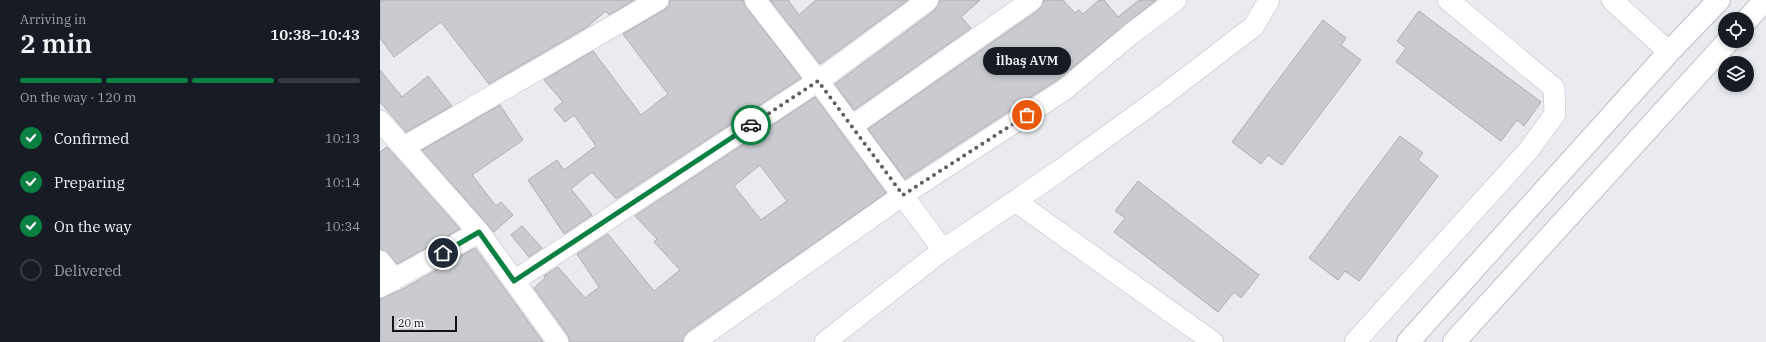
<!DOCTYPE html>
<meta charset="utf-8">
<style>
:root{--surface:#171b24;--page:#20242c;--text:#f1f3f6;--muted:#9ea1a6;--line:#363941;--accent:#0b8043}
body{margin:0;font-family:"IBM Plex Serif",serif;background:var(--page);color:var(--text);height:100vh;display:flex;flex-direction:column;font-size:15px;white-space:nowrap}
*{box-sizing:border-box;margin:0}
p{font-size:13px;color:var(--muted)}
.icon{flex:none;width:22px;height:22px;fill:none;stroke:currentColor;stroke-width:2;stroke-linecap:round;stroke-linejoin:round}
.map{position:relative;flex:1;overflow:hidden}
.side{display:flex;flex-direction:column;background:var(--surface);width:380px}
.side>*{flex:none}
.fabs{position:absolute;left:1338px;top:12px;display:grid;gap:8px}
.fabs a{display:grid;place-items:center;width:36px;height:36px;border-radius:50%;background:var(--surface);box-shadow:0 2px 6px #0003;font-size:20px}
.scale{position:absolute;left:12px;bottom:10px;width:65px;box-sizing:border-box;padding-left:4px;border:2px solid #141416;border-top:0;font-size:11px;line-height:14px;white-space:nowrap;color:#141416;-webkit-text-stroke:3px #f7f8fe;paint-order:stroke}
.pin{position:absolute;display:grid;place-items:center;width:34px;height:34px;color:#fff;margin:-17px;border:2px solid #fff;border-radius:50%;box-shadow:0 1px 4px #0007}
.courier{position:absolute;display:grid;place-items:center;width:40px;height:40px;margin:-20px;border:3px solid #0b8043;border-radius:50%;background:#fff;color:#222;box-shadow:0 1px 5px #0007}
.bubble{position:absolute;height:28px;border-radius:14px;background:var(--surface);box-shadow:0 2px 6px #0003;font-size:13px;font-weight:600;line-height:28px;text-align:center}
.headline em{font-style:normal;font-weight:600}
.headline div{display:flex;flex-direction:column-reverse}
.headline{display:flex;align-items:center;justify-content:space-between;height:68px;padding:0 20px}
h1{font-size:26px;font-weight:600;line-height:30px}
.bar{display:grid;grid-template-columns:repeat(4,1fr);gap:6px 4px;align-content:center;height:48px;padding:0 20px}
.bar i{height:5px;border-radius:3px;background:var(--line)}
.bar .on{background:var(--accent)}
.bar p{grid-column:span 4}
ol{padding:0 20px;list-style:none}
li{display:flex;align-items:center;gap:12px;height:44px}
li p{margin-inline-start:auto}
li .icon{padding:4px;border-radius:50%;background:var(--accent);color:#fff;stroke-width:4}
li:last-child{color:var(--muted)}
li i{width:22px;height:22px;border:2px solid var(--line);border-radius:50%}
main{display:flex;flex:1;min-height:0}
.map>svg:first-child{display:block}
.building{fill:#c9cbd0;stroke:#acaeb3;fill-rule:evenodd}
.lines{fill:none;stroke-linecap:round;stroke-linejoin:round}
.street-casing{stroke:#bdbec3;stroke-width:22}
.secondary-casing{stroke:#bdbec3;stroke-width:24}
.street{stroke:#fff;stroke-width:21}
.secondary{stroke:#fff;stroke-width:22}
.done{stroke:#5f5f62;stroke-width:4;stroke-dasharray:0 7.2}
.route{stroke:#0b8043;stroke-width:5}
</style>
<main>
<section class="side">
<div class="headline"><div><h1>2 min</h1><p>Arriving in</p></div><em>10:38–10:43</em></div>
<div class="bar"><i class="on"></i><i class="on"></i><i class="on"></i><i></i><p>On the way · 120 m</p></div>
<ol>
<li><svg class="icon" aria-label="check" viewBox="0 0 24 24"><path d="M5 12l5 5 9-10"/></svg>Confirmed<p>10:13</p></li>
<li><svg class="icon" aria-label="check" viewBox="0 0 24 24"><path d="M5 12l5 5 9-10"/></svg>Preparing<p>10:14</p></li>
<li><svg class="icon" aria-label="check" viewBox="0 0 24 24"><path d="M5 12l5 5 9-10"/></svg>On the way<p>10:34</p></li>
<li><i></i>Delivered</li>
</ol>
</section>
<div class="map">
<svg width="1386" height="342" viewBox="0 0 1386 342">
<rect width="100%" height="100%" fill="#e9ebf0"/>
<path class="building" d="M0 0H254L229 15 226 11 207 27 109 84 61 22 14 57 0 38Z
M290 0H363L366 7 421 78 236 199 212 172 191 189 212 215 184 234 148 180 177 160 184 170 216 146 194 115 185 122 174 109 183 102 164 80 213 51 261 115 288 94 243 34 284 10 289 6Z
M390 0H408L419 15 436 0H528L440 64Z
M560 0H600L581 17 591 28 474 110 455 84 555 10Z
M664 0H683L695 13 699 10 703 14 719 0H724L738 17 759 0H776L677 80 525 179 488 129 659 10Z
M1039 11 1161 102 1144 126 1137 120 1121 141 1016 62 1026 48 1017 41Z
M943 20 966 38 961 45 981 60 902 165 888 155 881 164 852 142Z
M0 70 22 97 48 76 72 106 26 132 0 102Z
M435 97 506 193 307 332 302 342H190L188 335 154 288 165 278 164 276 178 267 205 298 219 287 197 254 228 234 274 291 300 270 274 242 277 239 255 216ZM380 165 407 201 381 220 354 186Z
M120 105 143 140 92 175 116 206 121 202 133 215 114 232 42 150Z
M1020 136 1043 153 1038 160 1058 176 979 281 965 271 958 280 929 258Z
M7 147 80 229 17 264 9 254 0 249V152Z
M758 181 879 275 861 298 854 292 838 312 734 232 745 218 735 211Z
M142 226 162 248 149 257 131 235Z
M95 248 163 342H0V299L21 290Z"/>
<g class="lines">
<g class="street-casing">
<path id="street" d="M375 0 438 81 563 250
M1232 0 1289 52
M0 121 99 232 178 342
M472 126 652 0
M24 147 278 0
M635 201 833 342
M0 261 14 280
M134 281 438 81 548 0
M0 287 99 232
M314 342 523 195 684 90 751 34 796 0
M445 342 563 250 679 171 784 95 874 26 889 0
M975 342 1148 151 1175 114 1174 88 1068 0"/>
</g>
<g class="secondary-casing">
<path id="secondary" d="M1367 20 1385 0
M1028 342 1289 52 1339 0
M1074 342 1348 41"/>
</g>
<use href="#street" class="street"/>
<use href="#secondary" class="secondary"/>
</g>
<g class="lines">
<path class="done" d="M371 125 438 81 523 195 647 115"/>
<path class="route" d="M63 253 99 232 134 281 371 125"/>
</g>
</svg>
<div class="fabs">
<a><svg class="icon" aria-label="locate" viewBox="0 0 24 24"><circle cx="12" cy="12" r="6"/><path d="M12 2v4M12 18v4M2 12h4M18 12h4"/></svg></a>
<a><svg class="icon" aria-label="layers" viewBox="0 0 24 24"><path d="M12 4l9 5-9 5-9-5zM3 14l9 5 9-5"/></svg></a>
</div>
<div class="scale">20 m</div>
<div class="pin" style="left:647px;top:115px;background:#ea580c"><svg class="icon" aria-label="bag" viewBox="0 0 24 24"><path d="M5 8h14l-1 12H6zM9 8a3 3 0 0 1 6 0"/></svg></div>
<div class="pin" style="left:63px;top:253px;background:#1f2937"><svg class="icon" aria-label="home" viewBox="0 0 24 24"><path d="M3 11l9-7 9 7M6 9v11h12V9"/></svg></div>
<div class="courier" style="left:371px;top:125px"><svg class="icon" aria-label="car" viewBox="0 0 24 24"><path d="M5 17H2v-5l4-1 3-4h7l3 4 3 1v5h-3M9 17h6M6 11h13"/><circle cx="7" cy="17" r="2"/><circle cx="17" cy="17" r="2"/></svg></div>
<div class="bubble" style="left:603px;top:47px;width:88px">İlbaş AVM</div>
</div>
</main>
